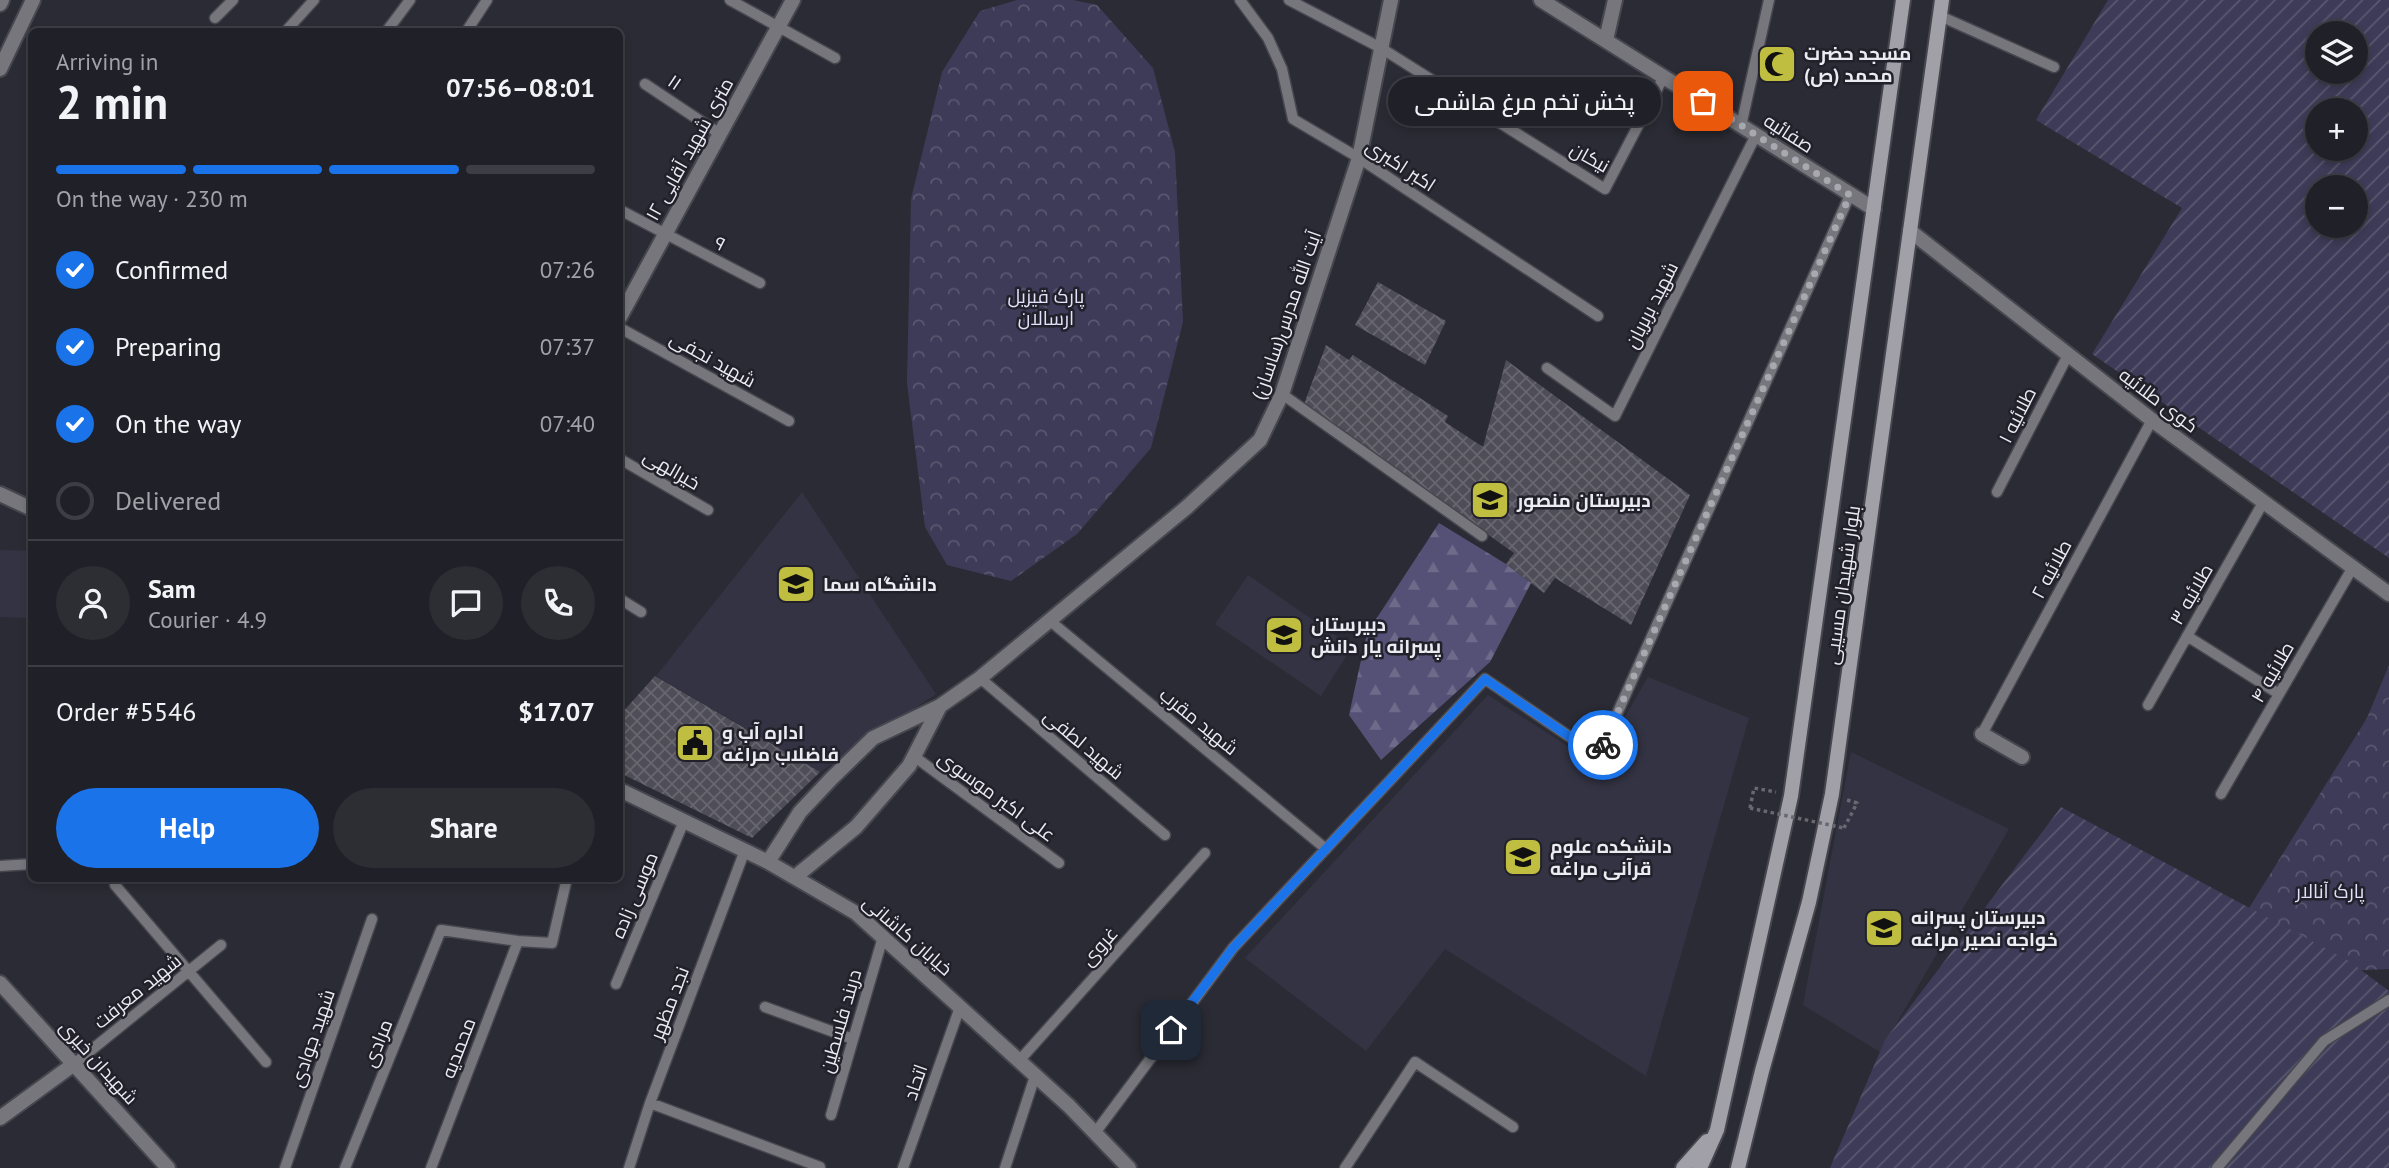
<!DOCTYPE html>
<meta charset="utf-8">
<style>
:root{--surface:#202028;--page:#2d2d34;--text:#f1f3f6;--muted:#a2a3a8;--line:#3d3e45;--accent:#1a73e8}
body{margin:0;font-family:"PT Sans",Cairo,sans-serif;background:var(--page);color:var(--text);height:100vh;display:flex;flex-direction:column;font-size:26px;white-space:nowrap}
*{box-sizing:border-box;margin:0}
p{font-size:23px;color:var(--muted)}
.icon{flex:none;width:38px;height:38px;fill:none;stroke:currentColor;stroke-width:2;stroke-linecap:round;stroke-linejoin:round}
.map{position:relative;flex:1;overflow:hidden}
.panel{position:absolute;left:28px;top:28px;width:595px;height:854px;display:flex;flex-direction:column;background:var(--surface);border-radius:10px;box-shadow:0 4px 10px #0003,0 0 0 2px var(--line)}
.panel>*{flex:none}
.tools{position:absolute;left:2305px;top:21px;display:grid;gap:14px}
.tools a{display:grid;place-items:center;width:63px;height:63px;border-radius:50%;background:var(--surface);box-shadow:0 4px 10px #0003,0 0 0 2px var(--line);font-size:35px}
.pin{position:absolute;display:grid;place-items:center;width:60px;height:60px;color:#fff;margin:-30px;border-radius:14px;box-shadow:0 4px 10px #0006}
.courier{position:absolute;display:grid;place-items:center;width:70px;height:70px;margin:-35px;border:5px solid #1a73e8;border-radius:50%;background:#fff;color:#222;box-shadow:0 2px 9px #0007}
.bubble{position:absolute;height:49px;border-radius:24px;background:var(--surface);box-shadow:0 4px 10px #0003,0 0 0 2px var(--line);font-size:23px;font-weight:600;line-height:49px;text-align:center}
.headline em{font-style:normal;font-weight:600}
.headline div{display:flex;flex-direction:column-reverse}
.headline{display:flex;align-items:center;justify-content:space-between;height:119px;padding:0 28px}
h1{font-size:46px;font-weight:600;line-height:52px}
.bar{display:grid;grid-template-columns:repeat(4,1fr);gap:10px 7px;align-content:center;height:84px;padding:0 28px}
.bar i{height:9px;border-radius:5px;background:var(--line)}
.bar .current{background:var(--accent)}
.bar p{grid-column:span 4}
.line{display:flex;align-items:center;gap:18px;padding:0 28px;border-top:2px solid var(--line)}
.line div{flex:1}
.round{display:grid;place-items:center;flex:none;width:74px;height:74px;border-radius:37px;background:var(--page)}
ol{padding:0 28px;list-style:none}
li{display:flex;align-items:center;gap:21px;height:77px}
li p{margin-inline-start:auto}
li .icon{padding:7px;border-radius:50%;background:var(--accent);color:#fff;stroke-width:4}
li:last-child{color:var(--muted)}
li i{width:38px;height:38px;border:4px solid var(--line);border-radius:50%}
.primary-button{display:flex;gap:14px;margin-top:auto;padding:14px 28px}
.primary-button a{flex:1;height:80px;border-radius:42px;background:var(--accent);color:#fff;font-size:28px;font-weight:600;line-height:80px;text-align:center}
.primary-button a+a{background:var(--page);color:var(--text)}
.map>svg:first-child{display:block}
.built{fill:#343343}
.forest{fill:url(#forest-firs)}
.park{fill:url(#park-crowns)}
.garden{fill:url(#garden-furrows);fill-rule:evenodd}
.building{fill:url(#building-cross-hatch)}
.lines{fill:none;stroke-linecap:round;stroke-linejoin:round}
.service-casing{stroke:#46464f;stroke-width:13}
.minor-casing{stroke:#46464f;stroke-width:18}
.tertiary-casing{stroke:#46464f;stroke-width:18}
.secondary-casing{stroke:#46464f;stroke-width:18}
.path{stroke:#686871;stroke-width:3.5;stroke-dasharray:3.5 3.5;stroke-linecap:butt}
.service{stroke:#77767c;stroke-width:10}
.minor{stroke:#77767c;stroke-width:14}
.tertiary{stroke:#77767c;stroke-width:14}
.secondary{stroke:#a1a0a9;stroke-width:14}
.path-bridge{stroke:#686871;stroke-width:3.5;stroke-dasharray:3.5 3.5;stroke-linecap:butt}
.done{stroke:#a8a8b0;stroke-width:7;stroke-dasharray:0 12.6}
.route{stroke:#1a73e8;stroke-width:9}
.labels{text-anchor:middle;stroke-width:5;stroke-linejoin:round;paint-order:stroke}
.poi-label{font-size:19px;font-weight:bold;fill:#ebebf2;stroke:#22212b;text-anchor:start}
.street-label{font-size:19px;fill:#ebebf2;stroke:#22212b}
.park-label{font-size:19px;fill:#e2e1fb;stroke:#22212b}
</style>
<div class="map">
<svg width="2389" height="1168" viewBox="0 0 2389 1168">
<defs>
<pattern id="forest-firs" width="22" height="20" patternUnits="userSpaceOnUse" patternTransform="scale(1.75)"><rect width="22" height="20" fill="#555176"/><path d="M5 1l3.5 6h-7zM16 11l3.5 6h-7z" fill="#6e6a8a"/></pattern>
<pattern id="park-crowns" width="20" height="18" patternUnits="userSpaceOnUse" patternTransform="scale(1.75)"><rect width="20" height="18" fill="#3d3b57"/><path d="M2 6a3 3 0 1 1 6 0M12 15a3 3 0 1 1 6 0" fill="none" stroke="#595870"/></pattern>
<pattern id="garden-furrows" width="10" height="10" patternUnits="userSpaceOnUse" patternTransform="scale(1.75)"><rect width="10" height="10" fill="#3d3b57"/><path d="M-1 1l2-2M0 10L10 0M9 11l2-2" fill="none" stroke="#595870"/></pattern>
<pattern id="building-cross-hatch" width="8" height="8" patternUnits="userSpaceOnUse" patternTransform="scale(1.75)"><rect width="8" height="8" fill="#4e4d58"/><path d="M0 0l8 8M0 8l8-8" fill="none" stroke="#686770"/></pattern>
</defs>
<rect width="100%" height="100%" fill="#2b2b35"/>
<path class="built" d="M802 492 936 694 820 772 656 676Z
M0 550 31 551V618L0 617Z
M1248 575 1352 647 1321 696 1215 624Z
M1648 677 1749 718 1646 1076 1445 949 1366 1051 1245 958 1488 695 1597 765Z
M1851 752 2009 829 1880 1052 1803 1005Z"/>
<path class="forest" d="M1439 523 1506 564 1531 583 1490 662 1381 760 1349 715 1367 633Z"/>
<path class="park" d="M1017 0H1073L1097 5 1153 68 1175 152 1183 322 1151 448 1077 534 1011 581 947 565 925 527 907 383 911 199 942 72 980 11Z
M2389 665V969L2343 971 2249 908 2367 718Z"/>
<path class="garden" d="M2108 0H2389V558L2092 354 2182 208 2036 120ZM2317 33H2356V72H2317ZM2317 110H2356V149H2317ZM2317 187H2356V226H2317Z
M2061 807 2349 961 2389 991V1168H1830L1885 1040Z"/>
<path class="building" d="M1378 282 1446 321 1425 365 1355 325Z
M1326 345 1349 360 1353 355 1448 416 1445 422 1483 447 1506 360 1690 495 1631 625 1555 578 1544 593 1506 564 1514 553 1304 404Z
M655 676 820 772 752 838 620 773V715Z"/>
<g class="lines">
<g class="service-casing">
<path id="service" d="M730 0 835 58
M1240 0 1268 38 1282 69 1293 119 1359 158 1598 316
M1289 0 1381 48 1605 189 1664 76
M1940 16 2054 67
M215 18 233 0
M285 32 314 0
M386 32 410 0
M466 32 487 0
M645 84 720 134
M1741 126 1769 0
M620 210 760 283
M620 328 789 421
M1547 368 1615 416 1756 135
M1282 394 1482 536
M620 459 708 510
M1997 492 2068 355
M620 599 641 612
M1049 620 1326 849
M2187 636 2279 694
M980 678 1165 835
M2148 705 2264 501
M1982 734 2152 420
M915 757 1059 863
M2221 794 2353 567
M0 866 32 864
M115 885 266 1062
M616 984 684 821
M765 1007 853 1039
M1019 1061 1205 853
M74 1064 221 945
M650 1103 820 1167
M831 1115 883 937
M1095 1133 1233 948 1485 679 1598 756 1850 195
M285 1168 372 919
M345 1168 441 930 518 941 552 943 567 878
M431 1168 518 941
M629 1168 650 1103 745 850
M903 1168 960 1007
M1005 1168 1035 1076
M1345 1168 1415 1062 1513 1127
M2217 1168 2324 1041 2389 1000"/>
</g>
<g class="minor-casing">
<path id="minor" d="M1541 0 1874 209
M1606 40 1615 0
M1910 231 2152 420 2389 594
M620 317 793 0
M1982 734 2022 757
M0 983 168 1168
M0 1118 74 1064"/>
</g>
<g class="tertiary-casing">
<path id="tertiary" d="M0 4 2 0
M0 69 33 0
M0 494 32 509
M620 790 768 862 856 913 1069 1106 1129 1168
M768 862 800 812 831 779 873 738 940 706 980 678 1187 507 1260 440 1282 394 1359 158 1391 0
M795 877 856 827 909 766 940 706"/>
</g>
<g class="secondary-casing">
<path id="secondary" d="M1683 1168 1707 1141
M1700 1168 1717 1130 1791 796 1903 0
M1738 1168 1762 1071 1809 902 1832 794 1942 0"/>
</g>
<path class="path" d="M1750 808 1754 788 1776 792
M1844 828 1857 803 1847 800"/>
<use href="#service" class="service"/>
<use href="#minor" class="minor"/>
<use href="#tertiary" class="tertiary"/>
<use href="#secondary" class="secondary"/>
<path class="path-bridge" d="M1750 808 1844 828"/>
</g>
<g class="lines">
<path class="done" d="M1603 745 1850 195 1703 101"/>
<path class="route" d="M1171 1030 1233 948 1485 679 1598 756 1603 745"/>
</g>
<defs>
<g id="mosque-square" transform="scale(2.0125)"><rect x="-9" y="-9" width="18" height="18" rx="4" fill="#c0be40" stroke="#22212b"/><path d="M3.5-4.9A6 6 0 1 0 3.5 4.9A5 5 0 1 1 3.5-4.9Z" fill="#111"/></g>
<g id="school-square" transform="scale(2.0125)"><rect x="-9" y="-9" width="18" height="18" rx="4" fill="#c0be40" stroke="#22212b"/><path d="M0-5L7-2L0 1L-7-2ZM-4 1L0 2.5L4 1V4Q0 6-4 4Z" fill="#111"/></g>
<g id="university-square" transform="scale(2.0125)"><rect x="-9" y="-9" width="18" height="18" rx="4" fill="#c0be40" stroke="#22212b"/><path d="M0-5L7-2L0 1L-7-2ZM-4 1L0 2.5L4 1V4Q0 6-4 4Z" fill="#111"/></g>
<g id="civic-square" transform="scale(2.0125)"><rect x="-9" y="-9" width="18" height="18" rx="4" fill="#c0be40" stroke="#22212b"/><path d="M-.6-6.5H3V-4.5H.6V-3L4-1V1h2V6H-6V1h2V-1L-.6-3ZM-1.2 2.5V6h2.4V2.5Z" fill="#111"/></g>
</defs>
<g fill-rule="evenodd">
<use href="#mosque-square" x="1777" y="64"/>
<use href="#school-square" x="1490" y="500"/>
<use href="#university-square" x="796" y="584"/>
<use href="#school-square" x="1284" y="635"/>
<use href="#civic-square" x="695" y="743"/>
<use href="#university-square" x="1523" y="857"/>
<use href="#school-square" x="1884" y="928"/>
</g>
<g class="labels">
<g class="poi-label">
<text x="1804" y="60">مسجد حضرت<tspan x="1804" dy="22">محمد (ص)</tspan></text>
<text x="1517" y="507">دبیرستان منصور</text>
<text x="823" y="591">دانشگاه سما</text>
<text x="1311" y="631">دبیرستان<tspan x="1311" dy="22">پسرانه یار دانش</tspan></text>
<text x="722" y="739">اداره آب و<tspan x="722" dy="22">فاضلاب مراغه</tspan></text>
<text x="1550" y="853">دانشکده علوم<tspan x="1550" dy="22">قرآنی مراغه</tspan></text>
<text x="1911" y="924">دبیرستان پسرانه<tspan x="1911" dy="22">خواجه نصیر مراغه</tspan></text>
</g>
<g class="street-label">
<text transform="translate(675 82) rotate(34)" y="7">۱۱</text>
<text transform="translate(1789 133) rotate(33)" y="7">صفائیه</text>
<text transform="translate(689 149) rotate(-61)" y="7">۱۲ متری شهید آقایی</text>
<text transform="translate(1590 157) rotate(29)" y="7">نیکان</text>
<text transform="translate(1401 165) rotate(33)" y="7">اکبر اکبری</text>
<text transform="translate(720 243) rotate(27)" y="7">۹</text>
<text transform="translate(1651 305) rotate(-63)" y="7">شهید بربریان</text>
<text transform="translate(1286 315) rotate(-71)" y="7">آیت الله مدرس(ساسان)</text>
<text transform="translate(713 359) rotate(29)" y="7">شهید نجفی</text>
<text transform="translate(2159 400) rotate(37)" y="7">کوی طلائیه</text>
<text transform="translate(2017 415) rotate(-63)" y="7">طلائیه ۱</text>
<text transform="translate(672 469) rotate(30)" y="7">خیرالهی</text>
<text transform="translate(2051 569) rotate(-62)" y="7">طلائیه ۲</text>
<text transform="translate(1842 585) rotate(-82)" y="7">بلوار شهیدان مسیبی</text>
<text transform="translate(2191 594) rotate(-60)" y="7">طلائیه ۳</text>
<text transform="translate(2272 672) rotate(-60)" y="7">طلائیه ۴</text>
<text transform="translate(1199 721) rotate(39)" y="7">شهید مقرب</text>
<text transform="translate(1084 744) rotate(40)" y="7">شهید لطفی</text>
<text transform="translate(997 796) rotate(36)" y="7">علی اکبر موسوی</text>
<text transform="translate(634 895) rotate(-67)" y="7">موسی زاده</text>
<text transform="translate(908 935) rotate(41)" y="7">خیابان کاشانی</text>
<text transform="translate(1099 946) rotate(-48)" y="7">غروی</text>
<text transform="translate(137 991) rotate(-39)" y="7">شهید معرفت</text>
<text transform="translate(669 1003) rotate(-69)" y="7">نجد مظهر</text>
<text transform="translate(840 1021) rotate(-74)" y="7">دربند فلسطین</text>
<text transform="translate(312 1038) rotate(-71)" y="7">شهید جوادی</text>
<text transform="translate(377 1043) rotate(-68)" y="7">مرادی</text>
<text transform="translate(458 1048) rotate(-69)" y="7">محمدیه</text>
<text transform="translate(99 1062) rotate(48)" y="7">شهیدان خیری</text>
<text transform="translate(915 1082) rotate(-71)" y="7">اتحاد</text>
</g>
<g class="park-label">
<text x="1046" y="303">پارک قیزیل<tspan x="1046" dy="22">ارسالان</tspan></text>
<text x="2330" y="898">پارک آنالار</text>
</g>
</g>
</svg>
<div class="tools">
<a><svg class="icon" aria-label="layers" viewBox="0 0 24 24"><path d="M12 4l9 5-9 5-9-5zM3 14l9 5 9-5"/></svg></a>
<a>+</a>
<a>−</a>
</div>
<div class="pin" style="left:1703px;top:101px;background:#ea580c"><svg class="icon" aria-label="bag" viewBox="0 0 24 24"><path d="M5 8h14l-1 12H6zM9 8a3 3 0 0 1 6 0"/></svg></div>
<div class="pin" style="left:1171px;top:1030px;background:#1f2937"><svg class="icon" aria-label="home" viewBox="0 0 24 24"><path d="M3 11l9-7 9 7M6 9v11h12V9"/></svg></div>
<div class="courier" style="left:1603px;top:745px"><svg class="icon" aria-label="bike" viewBox="0 0 24 24"><circle cx="6" cy="16" r="4"/><circle cx="18" cy="16" r="4"/><path d="M6 16l4-8h5l3 8M10 8l3 8H6M13 5h3"/></svg></div>
<div class="bubble" style="left:1388px;top:77px;width:273px">پخش تخم مرغ هاشمی</div>
<section class="panel">
<div class="headline"><div><h1>2 min</h1><p>Arriving in</p></div><em>07:56–08:01</em></div>
<div class="bar"><i class="current"></i><i class="current"></i><i class="current"></i><i></i><p>On the way · 230 m</p></div>
<ol>
<li><svg class="icon" aria-label="check" viewBox="0 0 24 24"><path d="M5 12l5 5 9-10"/></svg>Confirmed<p>07:26</p></li>
<li><svg class="icon" aria-label="check" viewBox="0 0 24 24"><path d="M5 12l5 5 9-10"/></svg>Preparing<p>07:37</p></li>
<li><svg class="icon" aria-label="check" viewBox="0 0 24 24"><path d="M5 12l5 5 9-10"/></svg>On the way<p>07:40</p></li>
<li><i></i>Delivered</li>
</ol>
<div class="line" style="height:126px"><a class="round"><svg class="icon" aria-label="person" viewBox="0 0 24 24"><circle cx="12" cy="8" r="4"/><path d="M4 21q1-7 8-7t8 7"/></svg></a><div><b>Sam</b><p>Courier · 4.9</p></div><a class="round"><svg class="icon" aria-label="chat" viewBox="0 0 24 24"><path d="M4 5h16v11H9l-5 4z"/></svg></a><a class="round"><svg class="icon" aria-label="phone" viewBox="0 0 24 24"><path d="M5 4h4l2 5-3 2q2 4 5 5l2-3 5 2v4C11 20 4 13 5 4z"/></svg></a></div>
<div class="line" style="height:91px"><div>Order #5546</div><b>$17.07</b></div>
<div class="primary-button"><a>Help</a><a>Share</a></div>
</section>
</div>
